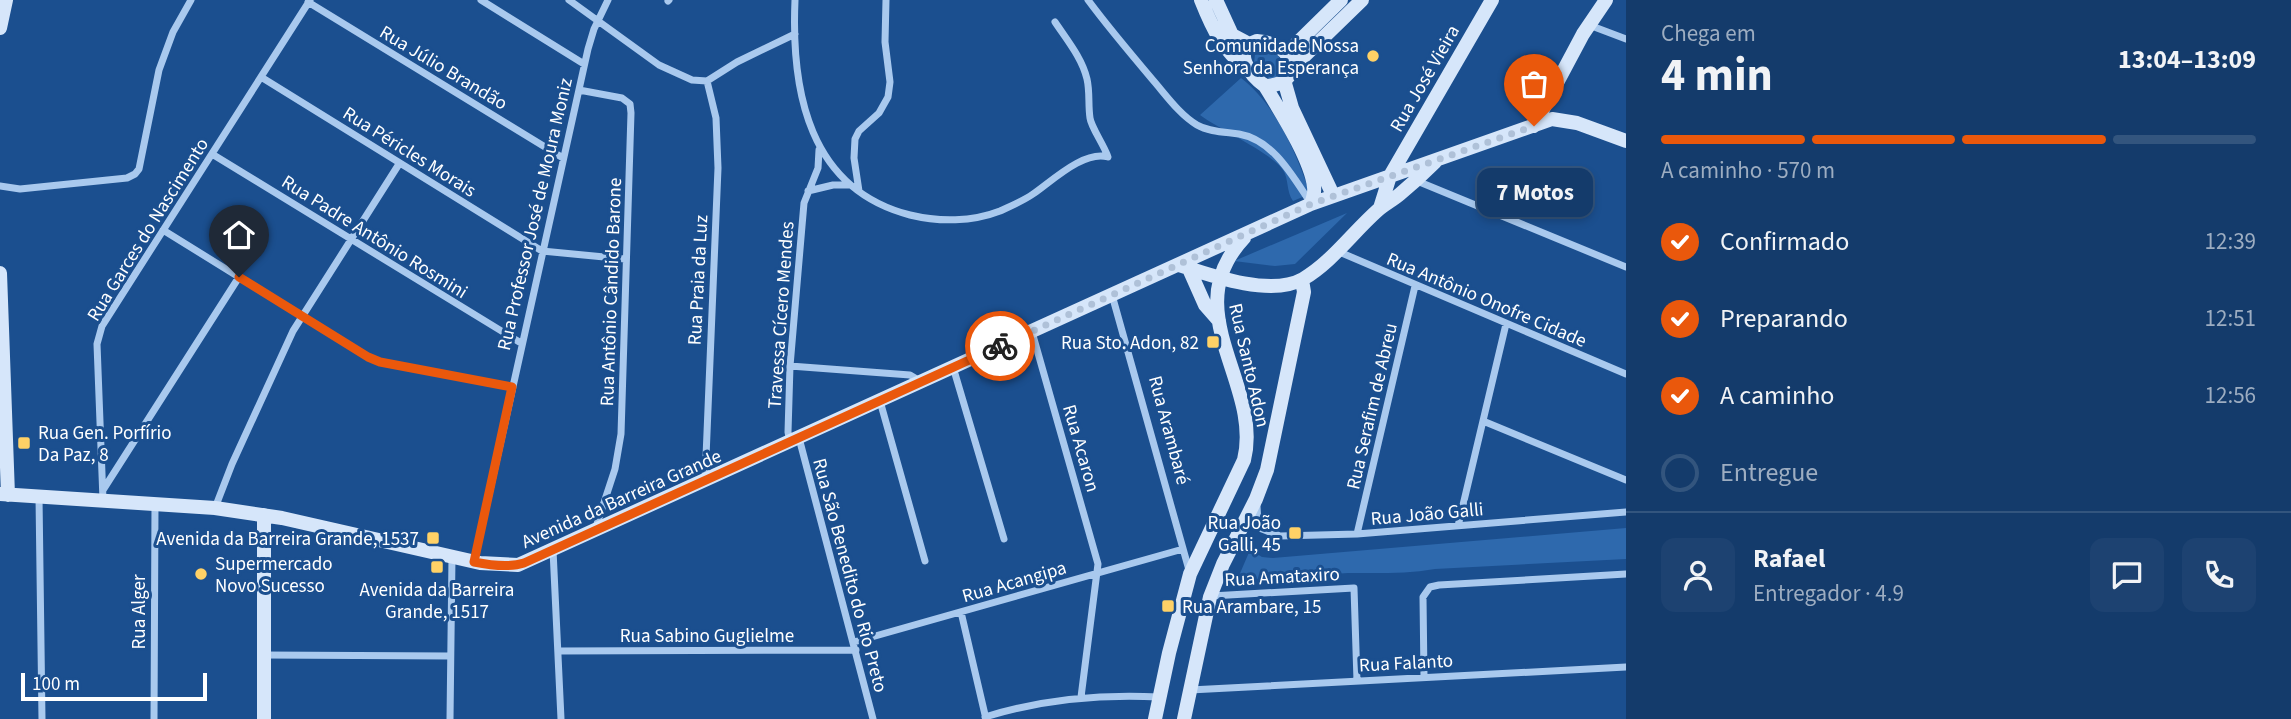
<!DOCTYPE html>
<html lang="pt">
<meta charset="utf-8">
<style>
:root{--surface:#143b6b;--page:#1d4271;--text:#f1f3f6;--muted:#9dadc1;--line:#33557e;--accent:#ea580c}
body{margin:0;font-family:"Source Sans 3",sans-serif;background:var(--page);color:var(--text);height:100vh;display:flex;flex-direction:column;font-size:26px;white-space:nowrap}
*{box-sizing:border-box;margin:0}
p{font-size:23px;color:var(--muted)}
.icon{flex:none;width:38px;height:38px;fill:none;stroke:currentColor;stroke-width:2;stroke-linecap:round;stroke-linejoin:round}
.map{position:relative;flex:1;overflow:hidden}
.details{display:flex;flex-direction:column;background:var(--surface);width:665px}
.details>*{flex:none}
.scale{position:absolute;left:21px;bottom:18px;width:186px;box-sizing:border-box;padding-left:7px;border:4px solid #fff;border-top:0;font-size:19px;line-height:24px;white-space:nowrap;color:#fff;-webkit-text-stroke:5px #1b4f8f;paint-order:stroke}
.pin{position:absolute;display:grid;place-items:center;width:60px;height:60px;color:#fff;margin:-72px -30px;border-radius:50% 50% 50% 0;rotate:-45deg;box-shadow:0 0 7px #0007}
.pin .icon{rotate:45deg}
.courier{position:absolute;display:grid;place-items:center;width:70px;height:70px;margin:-35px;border:5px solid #ea580c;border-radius:50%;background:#fff;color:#222;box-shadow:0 2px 9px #0007}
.bubble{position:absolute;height:49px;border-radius:14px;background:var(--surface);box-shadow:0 4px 10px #0003,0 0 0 2px var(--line);font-size:23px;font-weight:700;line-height:49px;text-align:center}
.head em{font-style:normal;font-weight:700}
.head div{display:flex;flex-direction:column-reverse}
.head{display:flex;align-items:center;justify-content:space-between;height:119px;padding:0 35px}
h1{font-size:46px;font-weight:700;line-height:52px}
.bar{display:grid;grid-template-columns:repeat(4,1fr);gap:10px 7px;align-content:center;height:84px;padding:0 35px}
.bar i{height:9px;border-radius:5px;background:var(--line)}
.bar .selected{background:var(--accent)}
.bar p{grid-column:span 4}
.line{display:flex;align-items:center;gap:18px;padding:0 35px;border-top:2px solid var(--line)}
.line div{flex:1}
.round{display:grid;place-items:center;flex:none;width:74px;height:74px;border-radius:14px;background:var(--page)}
ol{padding:0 35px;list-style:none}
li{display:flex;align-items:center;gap:21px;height:77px}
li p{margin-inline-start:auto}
li .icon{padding:7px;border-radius:50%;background:var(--accent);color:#fff;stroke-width:4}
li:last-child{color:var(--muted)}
li i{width:38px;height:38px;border:4px solid var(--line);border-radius:50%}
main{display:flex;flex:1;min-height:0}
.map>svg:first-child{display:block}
.green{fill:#2e69ad}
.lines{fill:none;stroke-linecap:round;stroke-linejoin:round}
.street{stroke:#a9c9ee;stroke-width:7}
.secondary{stroke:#d6e6fa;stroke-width:14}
.done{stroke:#afc1d8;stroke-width:7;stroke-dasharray:0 12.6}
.route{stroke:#ea580c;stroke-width:9}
.poi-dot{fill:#ffd166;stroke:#1b4f8f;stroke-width:2.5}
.labels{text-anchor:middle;stroke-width:6;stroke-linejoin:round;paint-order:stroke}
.poi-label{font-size:19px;fill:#fff;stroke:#1b4f8f;text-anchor:end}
.street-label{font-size:19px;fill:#fff;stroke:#1b4f8f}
</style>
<main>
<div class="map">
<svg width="1626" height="719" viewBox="0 0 1626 719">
<rect width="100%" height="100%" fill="#1b4f8f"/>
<path class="green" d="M1265 50 1277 55 1283 62C1284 72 1279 77 1270 79L1254 64 1255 54Z
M1241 78C1275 104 1296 152 1309 191L1305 196 1293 201C1286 191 1289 179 1283 170 1272 153 1220 130 1200 115Z
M1347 213 1295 264 1275 266 1234 261Z
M1626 528V559L1435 569C1406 574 1377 573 1348 573L1240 580 1238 578 1250 550 1262 557 1273 558Z"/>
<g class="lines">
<path class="street" d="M481 0 584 64
M569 0 659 65 692 80 707 81 737 62 795 34
M795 0C791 92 809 189 910 215 939 222 972 222 1000 211 1011 206 1023 201 1033 194 1052 181 1084 150 1108 157 1104 145 1091 127 1090 118 1088 105 1090 92 1087 79 1082 58 1067 40 1055 22
M1088 0C1108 27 1130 53 1152 79 1166 95 1179 114 1197 125 1209 132 1225 132 1239 134 1273 140 1292 175 1310 202
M668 1 669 0
M308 2 563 158
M1589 25 1626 39
M261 77 542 251 625 259
M579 90 622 98 630 104 631 113 621 434 615 469 595 530
M212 154 521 343
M1417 181 1626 267
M0 186 20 189 127 178 135 174 139 169 159 70 173 32 191 0
M808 191 833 185H849
M859 191 854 158 855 139 859 131 879 113 888 97 890 82 885 42 886 0
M163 230 368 357 380 362 512 387
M1337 251 1626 374
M1112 295 1189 570
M1032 332 1098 564 1081 697
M790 366 910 375 920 381
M953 367 1004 539
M880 401 925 561
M1483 421 1626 480
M799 438 873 719
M790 442 788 432 790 366 802 226 804 203 818 168 819 150
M705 481 718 168 716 118 707 81
M103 490 239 277
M39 497 42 719
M103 500 97 344 102 326 310 0
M1257 506 1258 524 1262 529 1280 536 1357 534 1626 512
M215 508 232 464 293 331 399 164
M1458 526 1506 324
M1357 534 1415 286
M553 550 561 719
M474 562 588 49 594 29 608 0
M1211 596 1354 588 1357 681
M961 612 986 719
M854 642 1183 549
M558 651 856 650
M264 655 450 656
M1424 677 1423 597 1430 587 1439 585 1626 574
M1190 690 1626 667
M985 717C1043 699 1099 694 1159 697
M154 719 155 505
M450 719 452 557"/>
<path class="secondary" d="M1201 0C1213 30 1222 49 1248 70
M1216 0 1232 35 1249 44
M0 28 6 0
M1257 41C1298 44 1305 85 1265 86 1251 76 1230 50 1257 41Z
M1287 53 1341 0
M1292 68 1362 0
M1284 80 1292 108 1333 195
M1265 86C1280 111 1311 159 1314 187 1315 193 1313 198 1311 204
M1534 126 1583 34 1606 0
M1380 208 1390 176 1492 0
M1179 265C1212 276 1271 297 1303 279 1332 262 1353 232 1378 210 1385 204 1393 200 1400 194 1412 184 1424 173 1435 162
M1189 269 1205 305 1219 321
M0 273 8 495
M0 494 215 508 282 518 480 563 518 565 1311 204 1552 119 1577 123 1626 141
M264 515V719
M1155 719 1169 653 1190 574 1244 460C1263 384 1175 311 1244 238
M1184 719 1210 597 1223 564 1256 499 1267 470 1304 292 1302 280"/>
</g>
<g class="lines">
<path class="done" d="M1000 346 1311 204 1534 126"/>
<path class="route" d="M239 277 368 357 380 362 512 387 474 562C489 565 509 568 524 563L1000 346"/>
</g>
<g class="poi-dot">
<circle cx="1373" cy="56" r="7"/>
<rect x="1206" y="335" width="14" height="14" rx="3.5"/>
<rect x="17" y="436" width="14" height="14" rx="3.5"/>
<rect x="1288" y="526" width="14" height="14" rx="3.5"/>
<rect x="426" y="531" width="14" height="14" rx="3.5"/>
<rect x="430" y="560" width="14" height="14" rx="3.5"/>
<circle cx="201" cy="574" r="7"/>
<rect x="1161" y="599" width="14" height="14" rx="3.5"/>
</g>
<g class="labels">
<g class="poi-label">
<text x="1359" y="52">Comunidade Nossa<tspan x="1359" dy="22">Senhora da Esperança</tspan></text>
<text x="1199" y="349">Rua Sto. Adon, 82</text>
<text x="38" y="439" text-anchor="start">Rua Gen. Porfírio<tspan x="38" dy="22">Da Paz, 8</tspan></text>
<text x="1281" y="529">Rua João<tspan x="1281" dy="22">Galli, 45</tspan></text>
<text x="419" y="545">Avenida da Barreira Grande, 1537</text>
<text x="215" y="570" text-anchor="start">Supermercado<tspan x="215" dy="22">Novo Sucesso</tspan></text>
<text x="437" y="596" text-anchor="middle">Avenida da Barreira<tspan x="437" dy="22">Grande, 1517</tspan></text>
<text x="1182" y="613" text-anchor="start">Rua Arambare, 15</text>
</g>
<g class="street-label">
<text transform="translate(444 67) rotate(31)" y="7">Rua Júlio Brandão</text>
<text transform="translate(1424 78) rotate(-60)" y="7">Rua José Vieira</text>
<text transform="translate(410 151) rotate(32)" y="7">Rua Péricles Morais</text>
<text transform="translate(534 214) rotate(-77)" y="7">Rua Professor José de Moura Moniz</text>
<text transform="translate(147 229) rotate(-58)" y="7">Rua Garces do Nascimento</text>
<text transform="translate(375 236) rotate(32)" y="7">Rua Padre Antônio Rosmini</text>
<text transform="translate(697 280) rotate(-87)" y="7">Rua Praia da Luz</text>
<text transform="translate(610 292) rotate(-88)" y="7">Rua Antônio Cândido Barone</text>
<text transform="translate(1487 299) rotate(23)" y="7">Rua Antônio Onofre Cidade</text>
<text transform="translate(780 315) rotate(-86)" y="7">Travessa Cícero Mendes</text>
<text transform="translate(1250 365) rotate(77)" y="7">Rua Santo Adon</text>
<text transform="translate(1371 406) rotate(-77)" y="7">Rua Serafim de Abreu</text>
<text transform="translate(1170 430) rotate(75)" y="7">Rua Arambaré</text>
<text transform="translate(1082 448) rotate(74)" y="7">Rua Acaron</text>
<text transform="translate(621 498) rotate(-24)" y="7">Avenida da Barreira Grande</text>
<text transform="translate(1427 513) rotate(-5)" y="7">Rua João Galli</text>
<text transform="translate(851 575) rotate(75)" y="7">Rua São Benedito do Rio Preto</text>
<text transform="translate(1282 576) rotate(-3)" y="7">Rua Amataxiro</text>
<text transform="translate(1014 581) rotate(-16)" y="7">Rua Acangipa</text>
<text transform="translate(138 612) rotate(-90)" y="7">Rua Alger</text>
<text x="707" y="642">Rua Sabino Guglielme</text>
<text transform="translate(1406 662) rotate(-3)" y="7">Rua Falanto</text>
</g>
</g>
</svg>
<div class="scale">100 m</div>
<div class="pin" style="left:1534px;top:126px;background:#ea580c"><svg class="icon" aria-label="bag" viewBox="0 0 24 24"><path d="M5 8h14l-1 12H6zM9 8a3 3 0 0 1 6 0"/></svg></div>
<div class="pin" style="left:239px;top:277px;background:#1f2937"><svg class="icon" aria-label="home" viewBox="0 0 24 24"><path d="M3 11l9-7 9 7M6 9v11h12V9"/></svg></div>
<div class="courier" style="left:1000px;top:346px"><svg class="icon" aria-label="bike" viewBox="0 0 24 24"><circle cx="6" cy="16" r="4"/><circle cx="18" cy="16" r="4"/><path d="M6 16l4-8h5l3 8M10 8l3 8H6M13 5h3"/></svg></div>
<div class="bubble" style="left:1477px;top:168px;width:116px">7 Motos</div>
</div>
<section class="details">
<div class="head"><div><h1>4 min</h1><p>Chega em</p></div><em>13:04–13:09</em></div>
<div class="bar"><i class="selected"></i><i class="selected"></i><i class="selected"></i><i></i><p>A caminho · 570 m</p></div>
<ol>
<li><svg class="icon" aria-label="check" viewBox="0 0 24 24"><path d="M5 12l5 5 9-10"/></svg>Confirmado<p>12:39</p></li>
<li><svg class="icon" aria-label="check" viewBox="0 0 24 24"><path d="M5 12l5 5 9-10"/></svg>Preparando<p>12:51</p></li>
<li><svg class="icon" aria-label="check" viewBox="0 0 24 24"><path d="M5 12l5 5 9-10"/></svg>A caminho<p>12:56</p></li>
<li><i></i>Entregue</li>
</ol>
<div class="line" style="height:126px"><a class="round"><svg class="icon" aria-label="person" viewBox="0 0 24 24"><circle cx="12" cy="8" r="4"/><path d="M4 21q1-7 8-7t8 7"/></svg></a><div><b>Rafael</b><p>Entregador · 4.9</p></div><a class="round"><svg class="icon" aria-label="chat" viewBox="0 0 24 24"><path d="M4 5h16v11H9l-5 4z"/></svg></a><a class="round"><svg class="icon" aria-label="phone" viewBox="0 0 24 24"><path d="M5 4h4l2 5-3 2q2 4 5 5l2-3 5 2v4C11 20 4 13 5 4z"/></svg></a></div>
</section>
</main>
